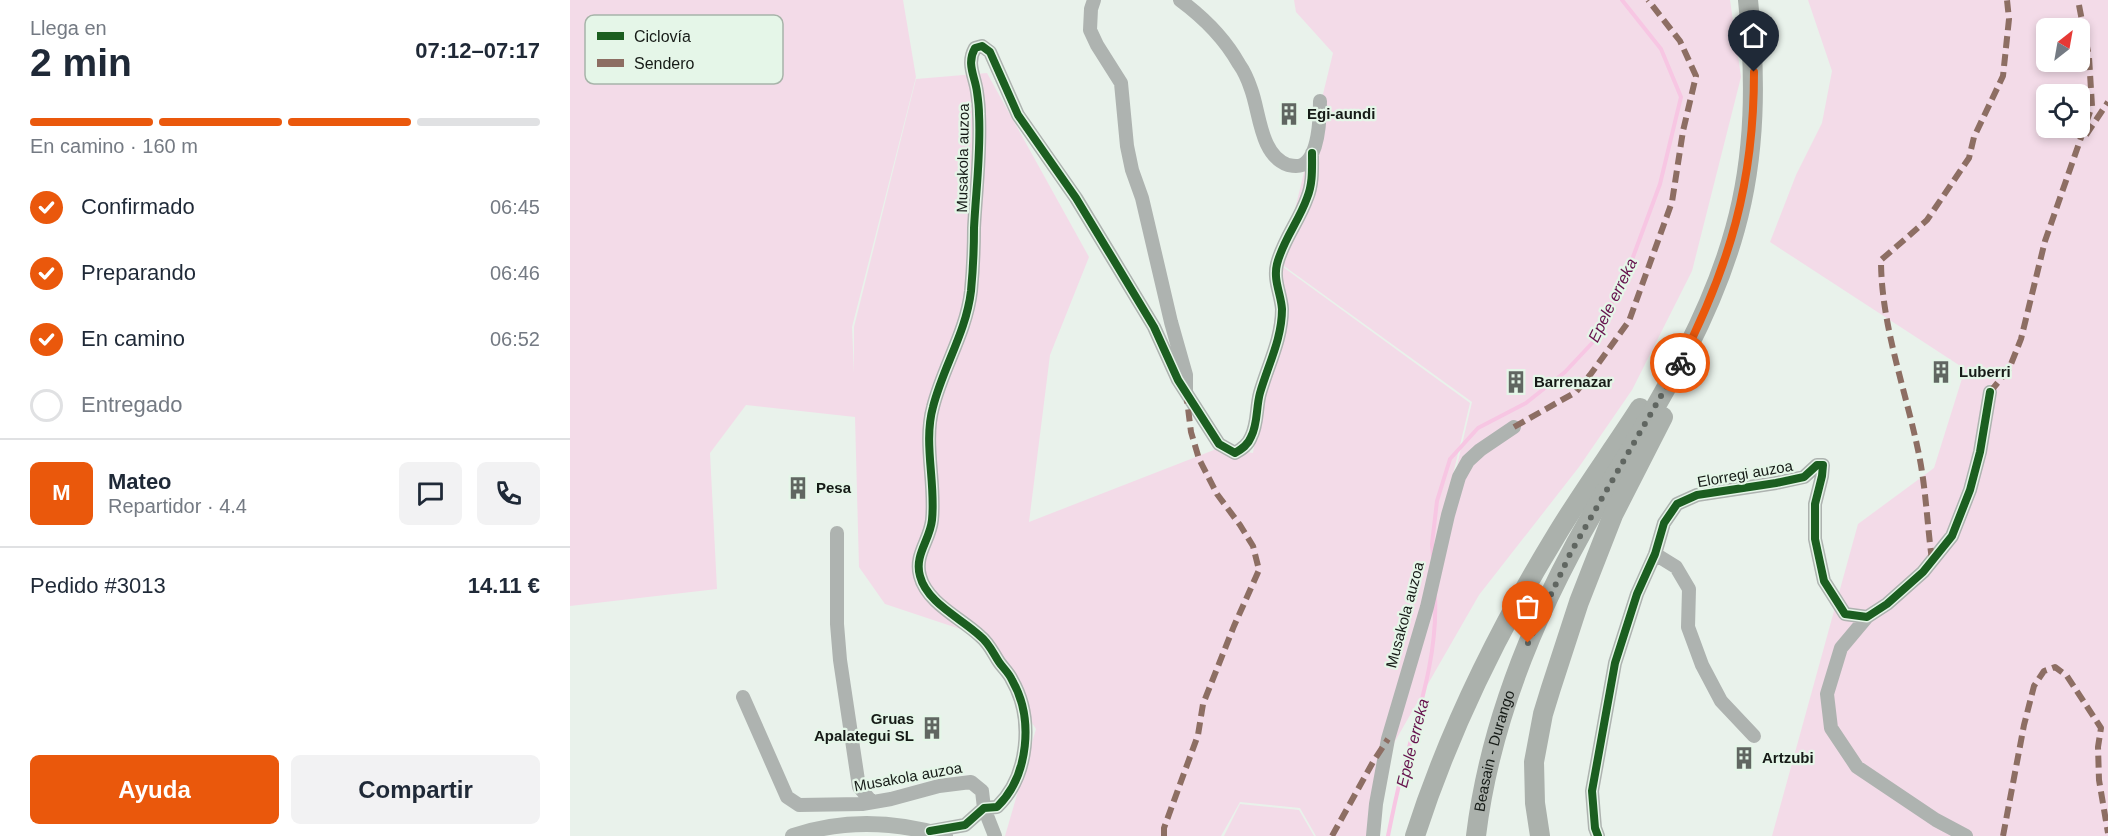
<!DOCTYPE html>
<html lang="es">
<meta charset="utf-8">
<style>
:root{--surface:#fff;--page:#f2f2f3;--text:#1f2937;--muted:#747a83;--line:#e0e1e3;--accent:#ea580c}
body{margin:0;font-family:Helvetica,sans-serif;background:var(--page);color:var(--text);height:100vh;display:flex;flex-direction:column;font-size:22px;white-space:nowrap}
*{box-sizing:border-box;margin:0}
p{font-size:20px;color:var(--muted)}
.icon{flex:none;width:33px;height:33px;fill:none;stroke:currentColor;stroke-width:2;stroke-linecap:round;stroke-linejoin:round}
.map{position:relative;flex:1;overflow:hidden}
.details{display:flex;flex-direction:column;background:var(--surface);width:570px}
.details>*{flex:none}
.needle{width:39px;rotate:31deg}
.fabs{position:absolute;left:1466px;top:18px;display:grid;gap:12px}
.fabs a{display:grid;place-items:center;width:54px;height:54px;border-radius:9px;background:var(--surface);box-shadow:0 3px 9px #0003;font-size:30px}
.pin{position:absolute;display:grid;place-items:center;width:51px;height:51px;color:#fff;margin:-62px -26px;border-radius:50% 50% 50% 0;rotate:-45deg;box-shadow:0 0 6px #0007}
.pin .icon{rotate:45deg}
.courier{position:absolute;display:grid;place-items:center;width:60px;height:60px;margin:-30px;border:4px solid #ea580c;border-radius:50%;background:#fff;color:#222;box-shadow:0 2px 8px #0007}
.summary em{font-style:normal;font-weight:700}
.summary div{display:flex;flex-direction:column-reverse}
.summary{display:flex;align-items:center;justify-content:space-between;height:102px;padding:0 30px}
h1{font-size:39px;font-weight:700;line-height:45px}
.bar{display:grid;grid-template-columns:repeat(4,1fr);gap:9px 6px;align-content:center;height:72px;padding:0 30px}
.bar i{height:8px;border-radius:4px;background:var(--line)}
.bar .active{background:var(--accent)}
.bar p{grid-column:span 4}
.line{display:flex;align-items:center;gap:15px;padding:0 30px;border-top:2px solid var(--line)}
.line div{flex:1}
.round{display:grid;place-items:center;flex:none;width:63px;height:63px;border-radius:9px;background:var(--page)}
ol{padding:0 30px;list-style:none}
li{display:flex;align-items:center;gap:18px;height:66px}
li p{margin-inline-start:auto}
li .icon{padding:6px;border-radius:50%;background:var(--accent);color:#fff;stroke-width:4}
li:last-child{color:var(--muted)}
li i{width:33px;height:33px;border:3px solid var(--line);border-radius:50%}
.action{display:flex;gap:12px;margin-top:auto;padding:12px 30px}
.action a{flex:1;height:69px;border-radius:9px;background:var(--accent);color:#fff;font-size:24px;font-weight:700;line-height:69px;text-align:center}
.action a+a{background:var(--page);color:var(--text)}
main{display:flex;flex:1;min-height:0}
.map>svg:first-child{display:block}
.green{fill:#f3dbe8;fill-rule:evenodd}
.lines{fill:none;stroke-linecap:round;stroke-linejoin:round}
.stream{stroke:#f7c6e3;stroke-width:4}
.minor{stroke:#aeb3b0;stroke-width:14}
.major{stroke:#b0b6b2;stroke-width:16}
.highway{stroke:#abb1ac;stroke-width:20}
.quiet{stroke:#8d6e63;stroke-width:6;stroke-dasharray:12 6;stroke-linecap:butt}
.cycleway-casing{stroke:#e5f6e8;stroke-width:11}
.cycleway{stroke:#1b5e20;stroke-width:8}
.done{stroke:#606661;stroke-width:6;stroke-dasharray:0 10.8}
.route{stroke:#ea580c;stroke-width:8}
.labels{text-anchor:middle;stroke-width:4.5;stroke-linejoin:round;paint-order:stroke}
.poi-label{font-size:15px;font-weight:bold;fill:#161b17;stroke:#e5f6e8;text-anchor:start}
.street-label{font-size:15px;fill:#161b17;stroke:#e5f6e8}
.water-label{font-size:16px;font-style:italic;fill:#66124d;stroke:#e5f6e8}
.key{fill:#e5f6e8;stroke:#a7b4a9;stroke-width:1.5}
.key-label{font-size:16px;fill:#161b17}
</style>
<main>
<section class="details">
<div class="summary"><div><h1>2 min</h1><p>Llega en</p></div><em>07:12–07:17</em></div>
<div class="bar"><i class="active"></i><i class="active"></i><i class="active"></i><i></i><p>En camino · 160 m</p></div>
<ol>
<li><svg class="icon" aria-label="check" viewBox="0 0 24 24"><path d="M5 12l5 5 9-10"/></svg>Confirmado<p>06:45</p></li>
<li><svg class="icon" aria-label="check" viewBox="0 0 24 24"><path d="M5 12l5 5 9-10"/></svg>Preparando<p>06:46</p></li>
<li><svg class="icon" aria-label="check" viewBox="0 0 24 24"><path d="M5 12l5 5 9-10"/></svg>En camino<p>06:52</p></li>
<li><i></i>Entregado</li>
</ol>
<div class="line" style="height:108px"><b class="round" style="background:var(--accent);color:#fff">M</b><div><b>Mateo</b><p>Repartidor · 4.4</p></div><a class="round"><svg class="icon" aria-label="chat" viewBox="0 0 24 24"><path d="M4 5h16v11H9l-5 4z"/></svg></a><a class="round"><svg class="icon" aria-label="phone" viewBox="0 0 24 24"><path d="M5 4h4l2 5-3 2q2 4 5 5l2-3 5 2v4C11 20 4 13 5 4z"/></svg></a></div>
<div class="line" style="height:78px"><div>Pedido #3013</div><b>14.11 €</b></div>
<div class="action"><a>Ayuda</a><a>Compartir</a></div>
</section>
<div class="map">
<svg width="1538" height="836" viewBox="0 0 1538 836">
<rect width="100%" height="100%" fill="#e9f2eb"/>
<path class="green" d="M0 0H333L346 77 282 327 284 373V327L346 79 417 73 519 257 480 355 459 522 649 448 683 453 713 267 900 403 797 836H746L730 808 670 802 651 836H435L466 729 405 634 315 604 289 567 285 417 176 405 140 453 147 589 0 606Z
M724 0H1160L1171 77 1122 271 1062 390 1009 467 909 595 820 750 902 402 714 266 711 267 763 53 726 12Z
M1238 0H1538V836H1202L1288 524 1364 468 1395 369 1200 242 1226 175 1252 123 1262 71ZM1476 28H1509V62H1476ZM1476 94H1509V128H1476Z
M670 804 729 810 744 836H654Z"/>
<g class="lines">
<path class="stream" d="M863 556 862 544 867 501 880 459 908 428 956 403 995 372 1025 340 1063 257 1090 184 1111 97 1091 49 1052 0
M818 836C822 816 826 797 831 777 846 718 868 659 865 597"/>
<path class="minor" d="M524 0 521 9 520 30 527 45 551 83 557 146 562 170 572 198 601 322 616 375V390
M610 0C633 17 655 39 669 64 674 71 678 80 681 89 690 113 690 155 718 165 723 166 727 167 732 165 749 157 750 118 750 101
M267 533V624L270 660 289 787 301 801
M1085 554 1106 567 1119 589 1118 627 1132 665 1151 701 1184 736
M1297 617 1271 648 1257 694 1261 728 1287 767 1366 820 1396 836
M173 697 217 797 229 805 292 804 321 799 369 786 401 782 412 791 414 808 425 836
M362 831 395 825 414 808 427 807C459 776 464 718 442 680 439 673 433 668 429 662 423 653 419 643 410 636 391 618 357 603 350 576 344 555 360 540 362 520 366 483 353 443 363 407 373 367 396 333 401 291 403 270 404 249 404 228 406 190 411 152 409 114 409 107 408 99 407 92 405 76 396 64 405 48L412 46 420 52 448 115 506 198 540 254 584 327 608 380 649 444 665 453C672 449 678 445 681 437 688 424 686 407 690 393 698 365 712 339 712 309 711 294 703 280 707 264 713 240 729 221 737 198 743 184 742 168 742 153
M803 836 806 804 818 739 857 607 878 515 889 477 898 461 910 450 944 427
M1028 836 1025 828 1022 791 1045 663 1067 594 1085 554 1094 523 1107 504 1127 495 1206 483 1234 477 1247 465H1253L1252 476 1245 504V539L1254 581 1275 614 1297 617 1317 604 1353 572 1382 536 1400 490 1410 452 1420 392"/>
<path class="major" d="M223 836C273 819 325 821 375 836"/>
<g class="highway">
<path d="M845 836C879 730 929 629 987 534 1013 491 1043 450 1070 408"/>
<path id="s1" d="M906 836C920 720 966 611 1024 511 1077 420 1137 331 1165 229 1186 154 1186 77 1178 0"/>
<path d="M970 836 965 803 964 762 973 714 981 688 1009 602 1043 515 1093 417"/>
</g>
<path class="quiet" d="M1516 135 1538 102
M1420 392 1439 369 1451 339 1475 241 1522 106 1519 57 1508 0
M944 427 1006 392 1020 375 1059 321 1102 202 1113 131 1126 76 1110 41 1078 0
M1362 560C1357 524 1356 487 1348 450 1335 388 1311 324 1311 260L1357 220 1399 158 1404 137 1433 76 1439 19 1437 0
M594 836V828L628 735 633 704 664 626 689 570 683 546 670 525 647 494 629 459 621 432 617 400
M762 836 803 762 818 739
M1433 836 1454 725 1464 686 1474 671 1485 667 1497 676 1531 728 1528 747 1529 780 1538 833"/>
<g class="cycleway-casing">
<path id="cycleway" d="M360 831 395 825 414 808 427 807C459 776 464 718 442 680 439 673 433 668 429 662 423 653 419 643 410 636 391 618 357 603 350 576 344 555 360 540 362 520 366 483 353 443 363 407 373 367 396 333 401 291 403 270 404 249 404 228 406 190 411 152 409 114 409 107 408 99 407 92 405 76 396 64 405 48L412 46 420 52 448 115 506 198 540 254 584 327 608 380 649 444 665 453C672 449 678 445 681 437 688 424 686 407 690 393 698 365 712 339 712 309 711 294 703 280 707 264 713 240 729 221 737 198 743 184 742 168 742 153
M1028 836 1025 828 1022 791 1045 663 1067 594 1085 554 1094 523 1107 504 1127 495 1206 483 1234 477 1247 465H1253L1252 476 1245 504V539L1254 581 1275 614 1297 617 1317 604 1353 572 1382 536 1400 490 1410 452 1420 392"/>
</g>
<use href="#cycleway" class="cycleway"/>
</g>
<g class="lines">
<path class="done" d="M958 643 1001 552 1110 363"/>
<path class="route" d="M1110 363C1160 265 1184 183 1184 72"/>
</g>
<defs>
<g id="building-bare" transform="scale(1.8)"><path d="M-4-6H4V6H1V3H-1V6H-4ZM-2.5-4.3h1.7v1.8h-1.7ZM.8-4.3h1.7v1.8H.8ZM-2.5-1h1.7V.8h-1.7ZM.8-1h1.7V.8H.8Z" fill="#606661" stroke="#e5f6e8" stroke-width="2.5" paint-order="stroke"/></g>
</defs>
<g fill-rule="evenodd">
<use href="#building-bare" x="719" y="114"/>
<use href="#building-bare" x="1371" y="372"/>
<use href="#building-bare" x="946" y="382"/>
<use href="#building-bare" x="228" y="488"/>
<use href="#building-bare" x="362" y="728"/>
<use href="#building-bare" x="1174" y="758"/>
</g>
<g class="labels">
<g class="poi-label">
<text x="737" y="119">Egi-aundi</text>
<text x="1389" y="377">Luberri</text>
<text x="964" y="387">Barrenazar</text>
<text x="246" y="493">Pesa</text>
<text x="344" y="724" text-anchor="end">Gruas<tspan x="344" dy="17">Apalategui SL</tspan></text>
<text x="1192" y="763">Artzubi</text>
</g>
<g class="street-label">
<text transform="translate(393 158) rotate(-89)" y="5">Musakola auzoa</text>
<text transform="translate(1175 474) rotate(-10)" y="5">Elorregi auzoa</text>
<text transform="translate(835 615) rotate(-75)" y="5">Musakola auzoa</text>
<text dy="5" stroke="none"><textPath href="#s1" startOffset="87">Beasain - Durango</textPath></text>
<text transform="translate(338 777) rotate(-10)" y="5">Musakola auzoa</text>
</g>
<g class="water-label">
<text transform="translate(1042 300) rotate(-64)" y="6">Epele erreka</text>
<text transform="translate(842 743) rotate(-76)" y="6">Epele erreka</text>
</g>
</g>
<rect x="15" y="15" width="198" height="69" rx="9" class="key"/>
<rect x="27" y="32" width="27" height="8" fill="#1b5e20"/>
<rect x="27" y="59" width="27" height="8" fill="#8d6e63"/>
<g class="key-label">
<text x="64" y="42">Ciclovía</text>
<text x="64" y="69">Sendero</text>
</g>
</svg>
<div class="fabs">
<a><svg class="needle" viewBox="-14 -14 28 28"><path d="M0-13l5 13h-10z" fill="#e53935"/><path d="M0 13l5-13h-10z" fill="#747a83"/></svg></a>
<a><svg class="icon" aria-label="locate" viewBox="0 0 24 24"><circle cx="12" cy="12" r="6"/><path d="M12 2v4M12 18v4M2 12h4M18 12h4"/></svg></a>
</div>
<div class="pin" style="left:958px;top:643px;background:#ea580c"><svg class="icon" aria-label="bag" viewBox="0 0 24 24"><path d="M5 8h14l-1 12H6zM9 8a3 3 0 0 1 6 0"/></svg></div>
<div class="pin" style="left:1184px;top:72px;background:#1f2937"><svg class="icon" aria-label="home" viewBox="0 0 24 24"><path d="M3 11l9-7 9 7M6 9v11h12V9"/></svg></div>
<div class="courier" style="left:1110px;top:363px"><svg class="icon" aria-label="bike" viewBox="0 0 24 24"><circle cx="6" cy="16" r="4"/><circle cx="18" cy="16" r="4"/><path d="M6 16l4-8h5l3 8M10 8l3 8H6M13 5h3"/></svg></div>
</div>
</main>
